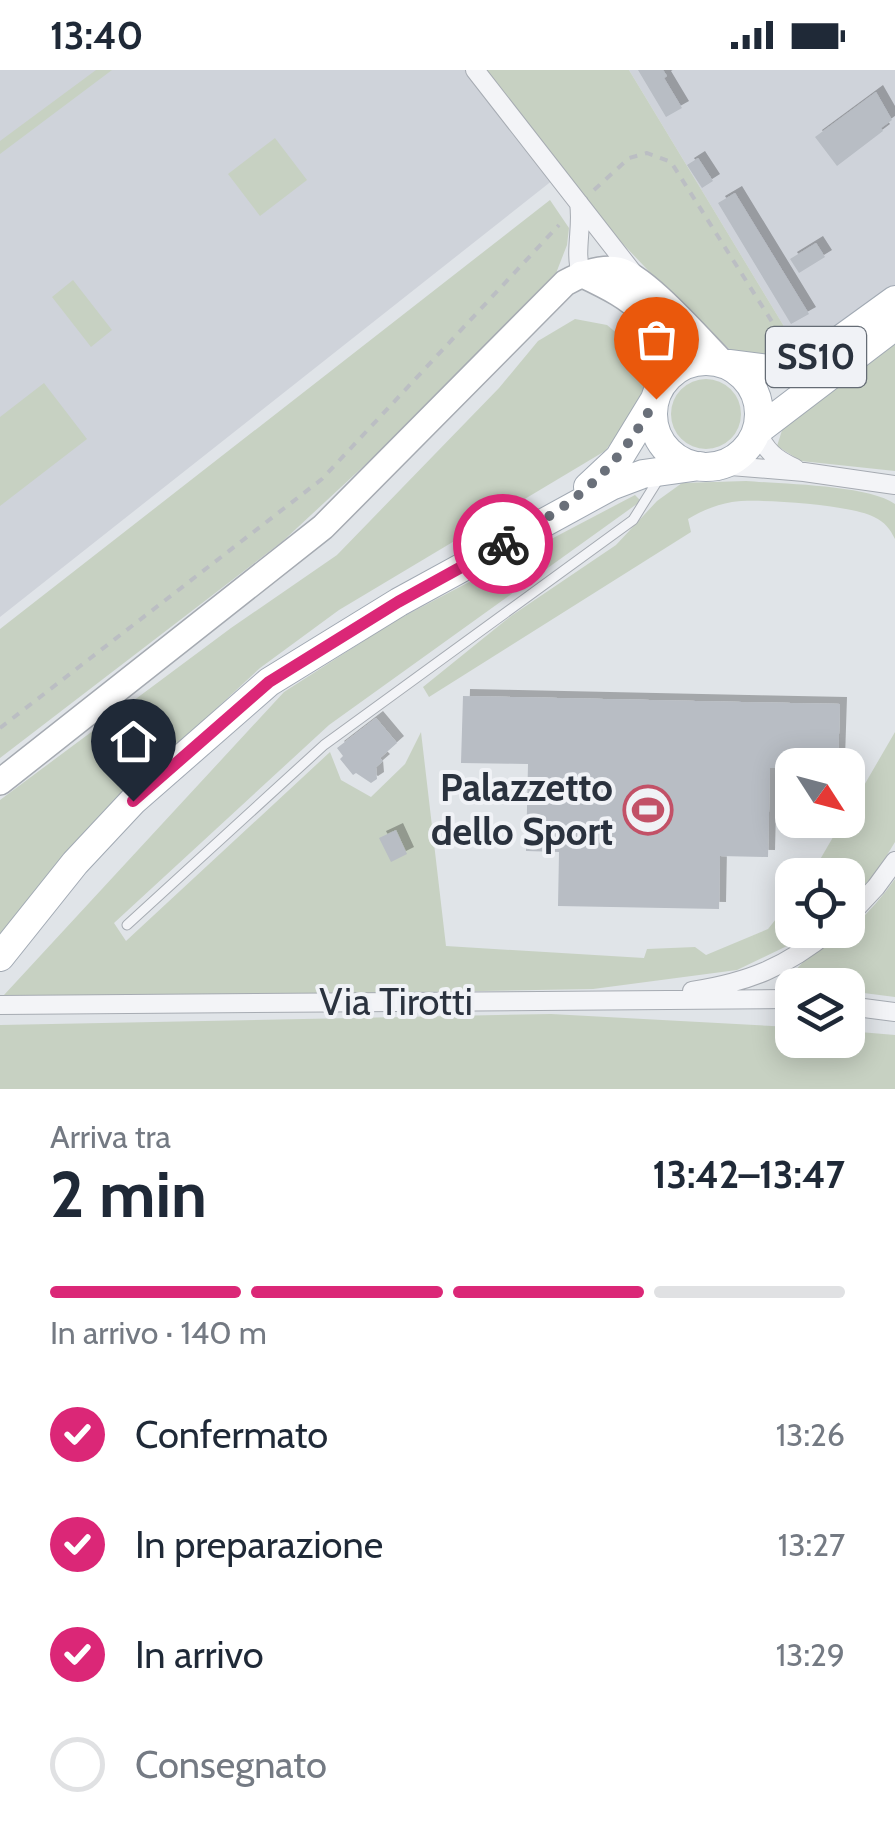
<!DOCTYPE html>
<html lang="it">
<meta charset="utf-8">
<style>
:root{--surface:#fff;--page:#f6f6f7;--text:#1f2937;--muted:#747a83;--line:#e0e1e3;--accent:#db2777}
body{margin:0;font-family:Cabin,sans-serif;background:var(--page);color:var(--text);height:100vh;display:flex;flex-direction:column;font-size:38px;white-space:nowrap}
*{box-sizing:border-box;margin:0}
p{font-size:32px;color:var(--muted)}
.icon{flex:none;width:55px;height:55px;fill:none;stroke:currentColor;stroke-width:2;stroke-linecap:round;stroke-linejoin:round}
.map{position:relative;height:1019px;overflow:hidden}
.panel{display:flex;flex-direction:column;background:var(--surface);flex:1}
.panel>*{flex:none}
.needle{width:65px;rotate:126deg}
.fabs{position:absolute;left:775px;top:678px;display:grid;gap:20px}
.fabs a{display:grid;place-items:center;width:90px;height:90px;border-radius:20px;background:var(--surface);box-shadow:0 5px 25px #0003;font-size:50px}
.pin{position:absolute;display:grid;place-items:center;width:85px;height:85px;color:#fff;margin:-102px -42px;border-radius:50% 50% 50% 0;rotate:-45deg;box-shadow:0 0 10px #0007}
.pin .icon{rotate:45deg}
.courier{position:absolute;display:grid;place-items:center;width:100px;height:100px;margin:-50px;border:8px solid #db2777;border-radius:50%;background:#fff;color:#222;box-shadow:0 2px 12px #0007}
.headline em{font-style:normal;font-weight:700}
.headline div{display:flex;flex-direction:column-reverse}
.headline{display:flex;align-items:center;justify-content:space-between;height:170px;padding:0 50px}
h1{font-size:65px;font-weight:700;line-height:75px}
.bar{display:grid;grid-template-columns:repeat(4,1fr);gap:15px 10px;align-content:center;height:120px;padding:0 50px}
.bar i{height:12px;border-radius:8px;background:var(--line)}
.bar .active{background:var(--accent)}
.bar p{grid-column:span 4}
ol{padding:0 50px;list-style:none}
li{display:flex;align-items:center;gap:30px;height:110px}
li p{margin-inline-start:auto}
li .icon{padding:10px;border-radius:50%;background:var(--accent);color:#fff;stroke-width:4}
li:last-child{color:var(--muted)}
li i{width:55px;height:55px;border:5px solid var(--line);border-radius:50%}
.status{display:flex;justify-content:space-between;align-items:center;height:70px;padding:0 50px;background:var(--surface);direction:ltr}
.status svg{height:28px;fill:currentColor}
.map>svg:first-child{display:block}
.built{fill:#cfd3da}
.green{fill:#c7d1c2}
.building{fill:#b8bdc4;filter:url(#shadow)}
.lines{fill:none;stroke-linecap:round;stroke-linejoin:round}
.lane-casing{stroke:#a6abb2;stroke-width:11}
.street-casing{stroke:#a6abb2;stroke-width:20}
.secondary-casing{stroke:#a6abb2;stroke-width:28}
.primary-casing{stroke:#a1a9b3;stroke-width:30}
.path{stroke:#bbbec3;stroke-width:4;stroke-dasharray:8 8;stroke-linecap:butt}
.lane{stroke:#f3f4f7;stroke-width:9}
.street{stroke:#f3f4f7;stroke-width:18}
.secondary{stroke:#fff;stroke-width:25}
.primary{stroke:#fff;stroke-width:28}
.done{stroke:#6a707a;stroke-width:10;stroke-dasharray:0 18}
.route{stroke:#db2777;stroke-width:12}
.labels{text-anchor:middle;stroke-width:8;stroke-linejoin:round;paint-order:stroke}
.shield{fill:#f0f2f6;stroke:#656c75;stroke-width:2.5}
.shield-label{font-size:35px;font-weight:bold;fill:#2a323e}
.poi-label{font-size:38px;font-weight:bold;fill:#2a323e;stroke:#f0f2f6;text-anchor:end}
.street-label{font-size:38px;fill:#2a323e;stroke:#f0f2f6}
</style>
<div class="status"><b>13:40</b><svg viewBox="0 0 49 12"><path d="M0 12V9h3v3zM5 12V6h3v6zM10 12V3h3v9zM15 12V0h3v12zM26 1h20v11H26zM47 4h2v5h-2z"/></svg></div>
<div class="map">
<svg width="895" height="1019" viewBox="0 0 895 1019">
<defs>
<filter id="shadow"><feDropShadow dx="7" dy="-7" stdDeviation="0" flood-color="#0004"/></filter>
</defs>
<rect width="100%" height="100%" fill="#e0e4e8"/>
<path class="built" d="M0 0H475L558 106 0 547Z
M629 0H895V226L805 291Z"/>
<path class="green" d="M96 0H112L0 84V71Z
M475 0H629L805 291 734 283 686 240 558 106Z
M275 68 307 110 260 146 228 104Z
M550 130 569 158 567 175 553 211 437 328 283 471 0 688V559Z
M73 210 112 260 91 277 52 227Z
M575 249 607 255 637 280 645 314 634 342 605 381 339 540 260 598 109 738 0 871V730L231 558 337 485 499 318 538 271Z
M895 267V401L801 391 777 376 785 351Z
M671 344a35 35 0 1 1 70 0a35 35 0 1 1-70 0Z
M44 313 87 369 0 436V347Z
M746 411C781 414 868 415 895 434V469C890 459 885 452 874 447 853 435 757 428 732 432 716 435 703 440 688 449L691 462 429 627 423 617 511 546 616 475 657 431 682 413Z
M635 425 641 431 329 655 114 853 126 871 330 682 341 710 371 727 405 694 421 662 446 876 644 888 647 879 695 877 706 885 768 859 792 829V860H816L812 864 737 900 593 919 257 925H4L284 622 393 552Z
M895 662V772L876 803 848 832V805H811L843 750H848V743Z
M895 809V927L848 921V915L789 914C797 886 832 876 853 857 869 842 883 826 895 809Z
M551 944 792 957V970H848V961L895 965V1019H0V955Z"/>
<path class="building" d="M638 0H663L667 6 664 8 682 38 666 47Z
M876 22 892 50 881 58 883 61 837 96 815 67Z
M698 88 713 111 702 118 687 95Z
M735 123 809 244 791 254 718 133Z
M816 173 825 187 799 203 790 189Z
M463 626 840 634 838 695 770 698 768 787 720 786 719 839 558 836 559 782 526 781 528 694 461 693Z
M376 648 397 673 380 688 383 691 376 697 377 709 371 713 356 703 353 705 340 689 343 686 337 678Z
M396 760 407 784 391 792 379 768Z"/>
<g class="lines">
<g class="lane-casing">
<path id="lane" d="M127 855 324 675 633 450 658 410"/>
</g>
<g class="street-casing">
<path id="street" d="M475 0 634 204
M579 133C583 157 574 181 581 204
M757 361C766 381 775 389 795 398
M718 395 804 402 895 415
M848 847 876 817 895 791
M692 921C749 912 786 897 831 860
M0 935 792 929
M848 936 895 942"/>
</g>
<g class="secondary-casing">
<path id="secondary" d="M581 204C638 231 663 246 664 312
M0 712 323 457 565 213C581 204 600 197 618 200 644 205 702 272 723 293"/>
</g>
<g class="primary-casing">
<path id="primary" d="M653 344a53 53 0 1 1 106 0a53 53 0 1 1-106 0Z
M729 294 784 301 801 298 895 230
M757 361 895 256
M588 417 619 388 655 329
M0 887 75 793 133 731 269 612 399 532 611 416 643 404 700 396"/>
</g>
<path class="path" d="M594 120 629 88 647 83 671 92 788 277
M0 658 322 409 559 155"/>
<use href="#lane" class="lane"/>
<use href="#street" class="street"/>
<use href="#secondary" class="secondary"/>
<use href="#primary" class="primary"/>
</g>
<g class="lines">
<path class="done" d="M503 474C577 432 614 404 656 329"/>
<path class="route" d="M133 731 269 612 398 532 503 474"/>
</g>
<defs>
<g id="stadium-ring" transform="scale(2.5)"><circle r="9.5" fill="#f0f2f6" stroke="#c25167" stroke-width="1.5"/><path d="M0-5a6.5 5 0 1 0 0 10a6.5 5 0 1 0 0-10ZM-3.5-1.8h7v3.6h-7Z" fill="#c25167"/></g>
</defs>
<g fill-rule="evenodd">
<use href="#stadium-ring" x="648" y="740"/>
</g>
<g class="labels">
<rect class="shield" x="766" y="257" width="100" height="60" rx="8"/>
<g class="shield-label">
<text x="816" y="299">SS10</text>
</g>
<g class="poi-label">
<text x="613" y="731">Palazzetto<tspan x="613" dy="44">dello Sport</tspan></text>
</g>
<g class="street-label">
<text x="396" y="945">Via Tirotti</text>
</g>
</g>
</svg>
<div class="fabs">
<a><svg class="needle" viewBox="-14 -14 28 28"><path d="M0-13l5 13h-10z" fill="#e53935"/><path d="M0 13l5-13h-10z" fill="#747a83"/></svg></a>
<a><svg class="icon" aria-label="locate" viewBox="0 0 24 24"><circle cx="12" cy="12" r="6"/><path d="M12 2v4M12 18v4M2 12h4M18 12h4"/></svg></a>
<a><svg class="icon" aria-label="layers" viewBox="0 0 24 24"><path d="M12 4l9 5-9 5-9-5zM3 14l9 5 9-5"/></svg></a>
</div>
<div class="pin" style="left:656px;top:329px;background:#ea580c"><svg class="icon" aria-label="bag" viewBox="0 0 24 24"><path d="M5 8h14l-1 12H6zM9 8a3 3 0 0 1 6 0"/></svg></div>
<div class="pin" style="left:133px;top:731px;background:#1f2937"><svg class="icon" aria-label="home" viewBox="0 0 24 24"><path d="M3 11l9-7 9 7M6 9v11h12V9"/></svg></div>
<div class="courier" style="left:503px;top:474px"><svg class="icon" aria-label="bike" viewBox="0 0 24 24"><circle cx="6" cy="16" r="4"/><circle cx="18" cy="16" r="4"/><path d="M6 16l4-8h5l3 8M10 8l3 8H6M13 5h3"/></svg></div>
</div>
<section class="panel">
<div class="headline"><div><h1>2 min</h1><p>Arriva tra</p></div><em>13:42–13:47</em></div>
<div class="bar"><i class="active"></i><i class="active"></i><i class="active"></i><i></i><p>In arrivo · 140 m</p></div>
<ol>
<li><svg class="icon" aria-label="check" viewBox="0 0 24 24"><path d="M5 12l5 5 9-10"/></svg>Confermato<p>13:26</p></li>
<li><svg class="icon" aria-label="check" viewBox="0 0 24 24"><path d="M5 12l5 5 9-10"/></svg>In preparazione<p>13:27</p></li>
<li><svg class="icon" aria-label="check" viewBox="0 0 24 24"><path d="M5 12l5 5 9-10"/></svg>In arrivo<p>13:29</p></li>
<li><i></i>Consegnato</li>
</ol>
</section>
